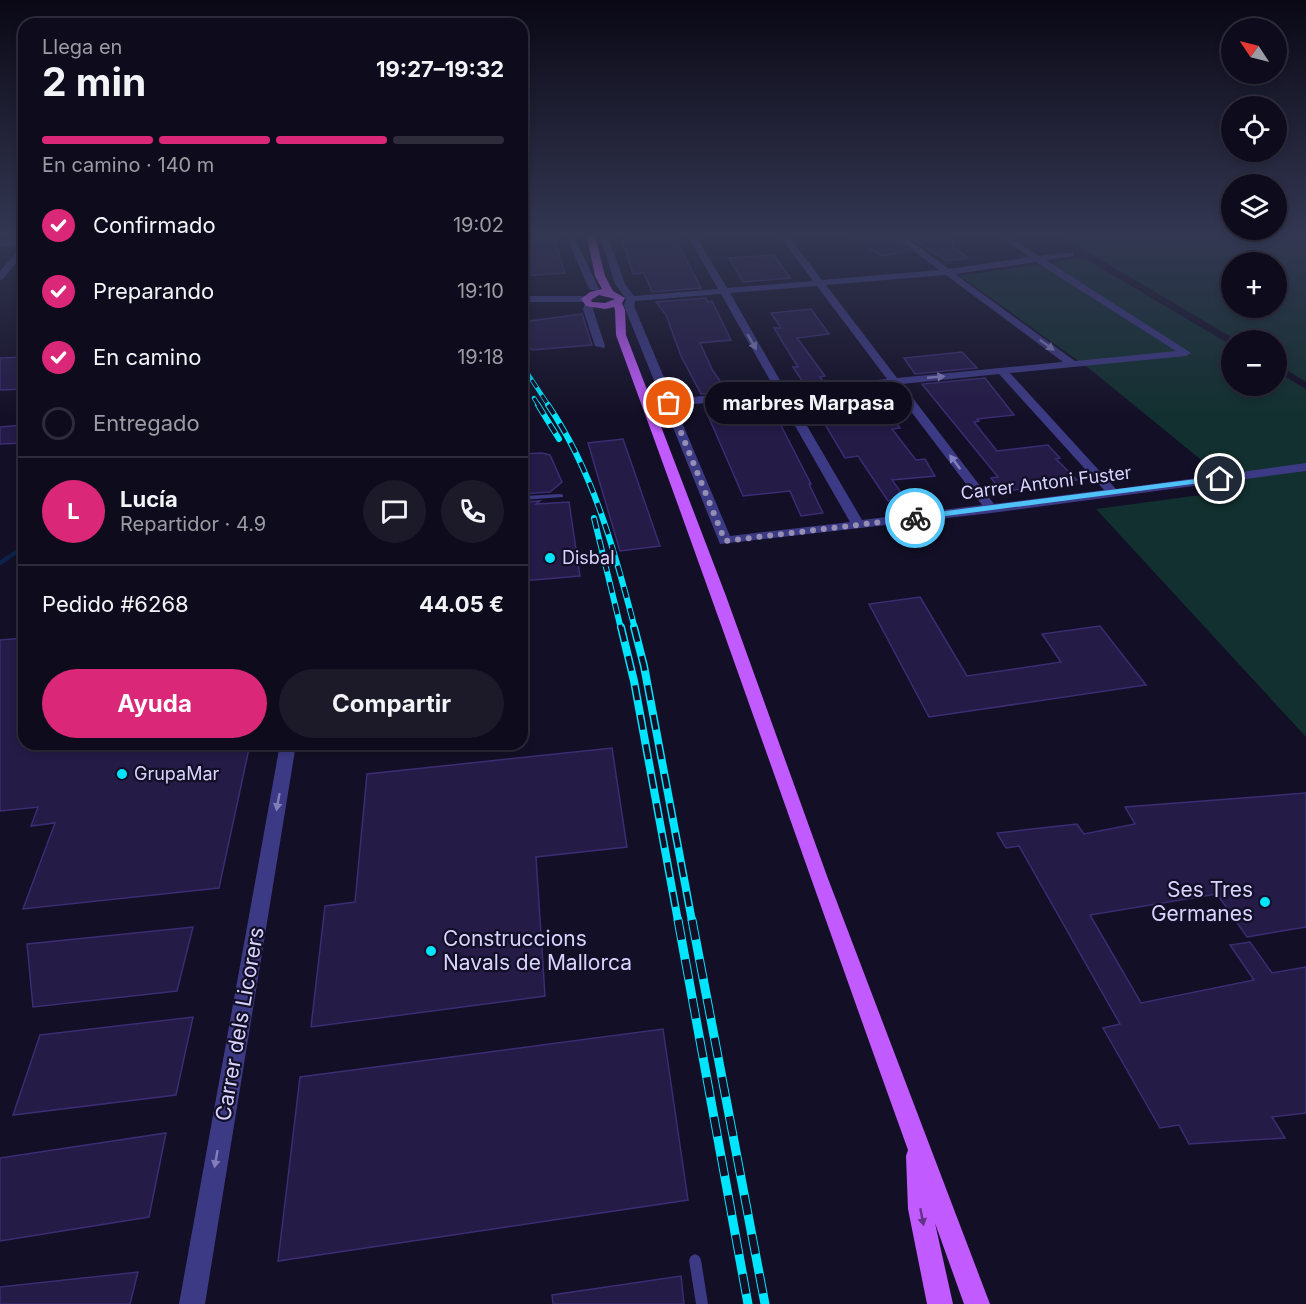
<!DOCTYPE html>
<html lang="es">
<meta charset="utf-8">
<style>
:root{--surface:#0e0b1c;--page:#1c1929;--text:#f1f3f6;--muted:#9b9ba3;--line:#2e2b3b;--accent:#db2777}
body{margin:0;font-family:Inter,sans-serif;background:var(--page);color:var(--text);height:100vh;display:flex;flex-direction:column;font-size:22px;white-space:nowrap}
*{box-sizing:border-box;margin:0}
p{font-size:20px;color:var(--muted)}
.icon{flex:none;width:33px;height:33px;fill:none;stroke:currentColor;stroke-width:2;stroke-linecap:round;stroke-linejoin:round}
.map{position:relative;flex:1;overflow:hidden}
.sheet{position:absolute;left:18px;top:18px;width:510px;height:732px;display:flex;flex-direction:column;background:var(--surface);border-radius:18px;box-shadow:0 3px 9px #0003,0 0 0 2px var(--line)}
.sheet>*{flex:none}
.needle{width:39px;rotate:305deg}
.buttons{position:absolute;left:1221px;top:18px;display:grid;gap:12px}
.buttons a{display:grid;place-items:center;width:66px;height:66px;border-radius:50%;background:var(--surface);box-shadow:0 3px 9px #0003,0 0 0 2px var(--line);font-size:30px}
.pin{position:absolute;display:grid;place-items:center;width:51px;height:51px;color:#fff;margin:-26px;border:3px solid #fff;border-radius:50%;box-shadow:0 2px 6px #0007}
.courier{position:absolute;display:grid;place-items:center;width:60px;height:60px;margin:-30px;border:4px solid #4fc3f7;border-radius:50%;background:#fff;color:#222;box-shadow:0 2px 8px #0007}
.bubble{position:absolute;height:42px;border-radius:21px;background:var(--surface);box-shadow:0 3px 9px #0003,0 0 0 2px var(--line);font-size:20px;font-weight:700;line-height:42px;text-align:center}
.summary em{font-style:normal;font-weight:700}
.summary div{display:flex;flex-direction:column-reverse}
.summary{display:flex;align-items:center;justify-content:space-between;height:102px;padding:0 24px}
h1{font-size:39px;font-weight:700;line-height:45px}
.bar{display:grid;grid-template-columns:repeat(4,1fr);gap:9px 6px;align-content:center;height:72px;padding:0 24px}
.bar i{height:8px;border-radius:4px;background:var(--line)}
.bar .selected{background:var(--accent)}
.bar p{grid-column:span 4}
.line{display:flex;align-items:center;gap:15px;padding:0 24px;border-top:2px solid var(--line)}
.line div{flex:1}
.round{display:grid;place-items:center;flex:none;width:63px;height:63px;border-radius:32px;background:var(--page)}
ol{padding:0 24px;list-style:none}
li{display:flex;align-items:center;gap:18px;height:66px}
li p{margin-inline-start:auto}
li .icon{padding:6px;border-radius:50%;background:var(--accent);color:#fff;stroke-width:4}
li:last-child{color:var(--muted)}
li i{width:33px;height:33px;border:3px solid var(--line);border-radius:50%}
.primary-button{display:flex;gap:12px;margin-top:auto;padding:12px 24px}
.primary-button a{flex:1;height:69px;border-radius:36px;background:var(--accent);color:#fff;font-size:24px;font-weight:700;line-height:69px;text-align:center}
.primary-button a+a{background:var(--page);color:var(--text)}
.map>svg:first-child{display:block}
.green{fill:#12302f;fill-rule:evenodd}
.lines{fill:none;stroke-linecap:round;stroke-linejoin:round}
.stream{stroke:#0c2248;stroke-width:4.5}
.building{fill:#241b47;stroke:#3b2d73;stroke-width:1.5}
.lane{fill:#3d3a85;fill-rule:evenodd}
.street{fill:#3d3a85;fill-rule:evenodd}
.primary{fill:#c25bff;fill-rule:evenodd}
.rail-far3-casing{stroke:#00e5ff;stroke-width:4.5}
.rail-far2-casing{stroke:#00e5ff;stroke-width:6}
.rail-far1-casing{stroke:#00e5ff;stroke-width:8}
.rail-casing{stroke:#00e5ff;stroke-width:9}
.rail-far3{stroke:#130f26;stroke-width:3;stroke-dasharray:9;stroke-linecap:butt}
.rail-far2{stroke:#130f26;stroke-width:4;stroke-dasharray:11;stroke-linecap:butt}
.rail-far1{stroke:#130f26;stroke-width:5;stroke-dasharray:15;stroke-linecap:butt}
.rail{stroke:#130f26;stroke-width:7;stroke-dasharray:20;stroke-linecap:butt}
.oneway{fill:#837fbc}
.oneway2{fill:#623188}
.route{fill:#4fc3f7}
.done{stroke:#948fb3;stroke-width:6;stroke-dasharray:0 10.8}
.poi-dot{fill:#00e5ff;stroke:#130f26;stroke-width:2}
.labels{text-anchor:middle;stroke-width:4.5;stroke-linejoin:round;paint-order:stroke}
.street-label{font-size:18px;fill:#d9d4ff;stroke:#130f26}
.poi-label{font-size:18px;fill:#d9d4ff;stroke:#130f26;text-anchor:start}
.near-poi-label{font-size:21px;fill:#d9d4ff;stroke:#130f26;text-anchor:end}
.near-street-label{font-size:21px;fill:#d9d4ff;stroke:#130f26}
</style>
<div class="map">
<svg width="1306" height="1304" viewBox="0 0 1306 1304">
<rect width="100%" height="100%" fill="#130f26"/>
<path class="green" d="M1061 236 1306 237V382L1277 364 1276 340H1236ZM1232 262H1276V308H1232Z
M1084 258 1231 345 1232 386H1276L1277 372 1306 389V737L1096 509 1238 490 1091 370 960 276Z"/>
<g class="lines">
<path class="stream" d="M0 563 24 547"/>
</g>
<path class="building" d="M522 236H553L565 273 522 276Z
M660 236H674L701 288 652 292 644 273 633 274 622 240Z
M852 236H892L910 251 881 256Z
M908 236H951L952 244H949L968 258 947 261Z
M774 255 790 278 743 282 729 258Z
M706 298 708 302 712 301 731 340 700 343 713 371 723 385 720 386 723 392 701 394 681 356 666 315 656 302Z
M811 309 829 334 797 338 825 376 820 377 824 383 805 385 793 367H798L774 328H781L771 313Z
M582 314 592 345 532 350 522 338V322Z
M962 352 977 368 915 374 904 358Z
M24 357V389L0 390V358Z
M985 378 1014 415 977 419 979 421 974 422 997 451 1048 445 1060 458 1056 459 1077 480 1002 492 991 478 998 477 922 384Z
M833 393 852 417 889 413 900 428 892 429 916 460 925 459 935 476 892 480 905 498 888 501 858 456 845 458 823 421H827L812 401 815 400 812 395Z
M729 403 734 412 772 408 811 484H809L823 513 801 516 790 491 743 496 706 411H710L707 405Z
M24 425V443L0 444V427Z
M623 439 660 546 620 551 588 443Z
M542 453 550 455 562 482 550 492 522 494V454Z
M540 501 536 504 569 502 580 576 522 581V502Z
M920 597 967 676 1061 662 1042 634 1100 626 1146 685 929 717 869 604Z
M24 638V744H250L219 888 23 909 55 823 31 826 38 807 0 811V640Z
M612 748 627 847 536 857 545 996 311 1027 325 906 355 902 367 774Z
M1306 793V927L1247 937 1217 894 1090 915 1141 1003 1254 980 1230 945 1250 942 1272 973 1306 967V1113L1272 1117 1285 1138 1189 1144 1179 1125 1160 1128 1103 1028 1120 1024 1019 846 1006 848 997 833 1077 824 1084 834 1135 824 1125 807Z
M193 927 177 991 33 1007 27 944Z
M193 1017 176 1095 13 1115 40 1035Z
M663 1029 688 1200 278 1261 300 1077Z
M166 1133 149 1217 0 1241V1158Z
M138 1272 130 1304H0V1287Z
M681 1276 684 1304H553L552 1295Z"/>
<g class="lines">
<path class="lane" d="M561 494 563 495V497L522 500V496Z
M695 1254 699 1256 701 1260 708 1304H696L689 1260 691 1256Z"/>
<path class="street" d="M566 236H574L599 289 597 291 589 289Z
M600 236H608L625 284 634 296 718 289 688 236H696L727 288 813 281 780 236H788L822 280 939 270 894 236H904L949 269 1030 257 998 236H1008L1039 256 1073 252V256L1046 260 1191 353 1186 356 1010 373 1116 489 1306 463V471L991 513 720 544 624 306 626 299 615 284ZM1036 262 1176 351 1075 361 955 274ZM946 275 1063 362 897 378 826 285ZM817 286 887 379 785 389 730 293ZM721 294 775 389 673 399 634 306 635 301ZM999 374 1104 490 994 504 902 384ZM891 385 982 505 862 520 789 395ZM778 396 850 522 730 536 675 406Z
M24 239V253L3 279 0 280V271L23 245 0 246V240Z
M522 296H586L591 299 586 302H522Z
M586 302 594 304 593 309 605 346 604 348 595 346 583 309Z
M280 744H296L205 1304H179Z"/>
<path class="primary" d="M587 236H595L605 276 613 291 625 298 622 303 625 310 626 335 726 596 827 876 990 1304H964L935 1223 953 1304H927L908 1209 906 1156 908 1150C810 878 716 606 616 335L615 310 614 307 605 309 586 306 581 299 590 292 602 289 595 276ZM599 295 615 299 605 303 592 302 591 300Z"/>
<g class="rail-far3-casing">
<path id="rail-far3" d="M522 365 549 406
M534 398 539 406"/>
</g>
<g class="rail-far2-casing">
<path id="rail-far2" d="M538 405 559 439
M548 405C593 471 615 552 635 629
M594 518 621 629"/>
</g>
<g class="rail-far1-casing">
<path id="rail-far1" d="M621 627 634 681 678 921
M634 627 644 666 692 921"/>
</g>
<g class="rail-casing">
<path id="rail" d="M678 920 748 1304
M692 920 765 1304"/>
</g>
<use href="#rail-far3" class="rail-far3"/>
<use href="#rail-far2" class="rail-far2"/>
<use href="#rail-far1" class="rail-far1"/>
<use href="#rail" class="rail"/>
</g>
<defs><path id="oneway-solid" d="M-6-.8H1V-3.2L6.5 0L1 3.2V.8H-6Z" transform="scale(1.5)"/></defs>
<g class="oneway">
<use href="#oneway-solid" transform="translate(752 342) rotate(60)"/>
<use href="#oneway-solid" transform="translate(1047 345) rotate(36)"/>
<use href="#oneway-solid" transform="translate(936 377) rotate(-5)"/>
<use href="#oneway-solid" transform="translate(955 462) rotate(-127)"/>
<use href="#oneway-solid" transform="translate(278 802) rotate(100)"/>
<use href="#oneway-solid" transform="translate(216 1159) rotate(100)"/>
</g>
<use class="oneway2" href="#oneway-solid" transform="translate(922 1217) rotate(79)"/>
<linearGradient id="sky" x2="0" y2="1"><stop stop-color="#0a0815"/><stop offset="0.56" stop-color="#333752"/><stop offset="1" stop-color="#333752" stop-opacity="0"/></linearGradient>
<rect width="1306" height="419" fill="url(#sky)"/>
<path class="route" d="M1220 476 1224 479 1223 480 915 520 911 518 915 515Z"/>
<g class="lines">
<path class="done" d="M669 403 725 541 915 518"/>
</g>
<g class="poi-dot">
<circle cx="550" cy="558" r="6"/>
<circle cx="122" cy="774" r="6"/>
<circle cx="1265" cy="902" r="6"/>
<circle cx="431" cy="951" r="6"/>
</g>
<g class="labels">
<g class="street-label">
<text transform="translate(1046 483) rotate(-7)" y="6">Carrer Antoni Fuster</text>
</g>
<g class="poi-label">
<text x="562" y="564">Disbal</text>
<text x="134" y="780">GrupaMar</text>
</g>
<g class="near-poi-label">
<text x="1253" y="897">Ses Tres<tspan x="1253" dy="24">Germanes</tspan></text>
<text x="443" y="946" text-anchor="start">Construccions<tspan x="443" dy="24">Navals de Mallorca</tspan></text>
</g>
<g class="near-street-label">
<text transform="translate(240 1024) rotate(-80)" y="7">Carrer dels Licorers</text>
</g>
</g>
</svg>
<div class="buttons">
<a><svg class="needle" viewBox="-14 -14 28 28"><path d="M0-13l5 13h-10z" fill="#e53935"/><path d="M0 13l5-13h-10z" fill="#9b9ba3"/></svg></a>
<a><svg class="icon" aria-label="locate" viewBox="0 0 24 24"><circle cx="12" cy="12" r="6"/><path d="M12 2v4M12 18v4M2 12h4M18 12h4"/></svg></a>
<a><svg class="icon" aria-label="layers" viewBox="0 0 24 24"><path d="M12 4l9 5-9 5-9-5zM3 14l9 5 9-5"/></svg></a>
<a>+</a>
<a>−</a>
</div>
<div class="pin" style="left:669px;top:403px;background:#ea580c"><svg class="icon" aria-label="bag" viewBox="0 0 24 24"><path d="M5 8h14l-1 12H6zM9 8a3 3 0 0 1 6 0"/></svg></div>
<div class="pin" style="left:1220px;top:479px;background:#1f2937"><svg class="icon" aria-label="home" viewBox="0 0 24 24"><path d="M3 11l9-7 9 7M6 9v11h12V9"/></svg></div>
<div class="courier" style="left:915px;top:518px"><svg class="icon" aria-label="bike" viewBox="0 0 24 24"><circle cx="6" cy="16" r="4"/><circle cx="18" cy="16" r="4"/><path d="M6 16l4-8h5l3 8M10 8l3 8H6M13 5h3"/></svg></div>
<div class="bubble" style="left:705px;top:382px;width:207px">marbres Marpasa</div>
<section class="sheet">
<div class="summary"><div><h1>2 min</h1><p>Llega en</p></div><em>19:27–19:32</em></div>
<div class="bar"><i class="selected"></i><i class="selected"></i><i class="selected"></i><i></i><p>En camino · 140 m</p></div>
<ol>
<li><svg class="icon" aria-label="check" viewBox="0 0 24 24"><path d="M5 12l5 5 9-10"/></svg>Confirmado<p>19:02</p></li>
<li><svg class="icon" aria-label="check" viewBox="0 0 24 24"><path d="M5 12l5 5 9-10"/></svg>Preparando<p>19:10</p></li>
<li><svg class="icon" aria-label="check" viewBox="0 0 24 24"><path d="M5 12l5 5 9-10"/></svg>En camino<p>19:18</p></li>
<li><i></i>Entregado</li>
</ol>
<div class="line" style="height:108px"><b class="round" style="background:var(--accent);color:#fff">L</b><div><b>Lucía</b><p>Repartidor · 4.9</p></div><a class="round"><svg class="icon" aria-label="chat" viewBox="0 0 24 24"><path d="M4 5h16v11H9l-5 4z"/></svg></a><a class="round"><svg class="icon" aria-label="phone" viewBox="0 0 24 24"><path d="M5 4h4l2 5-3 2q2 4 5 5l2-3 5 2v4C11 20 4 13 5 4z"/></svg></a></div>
<div class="line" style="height:78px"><div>Pedido #6268</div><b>44.05 €</b></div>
<div class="primary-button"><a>Ayuda</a><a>Compartir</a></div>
</section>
</div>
